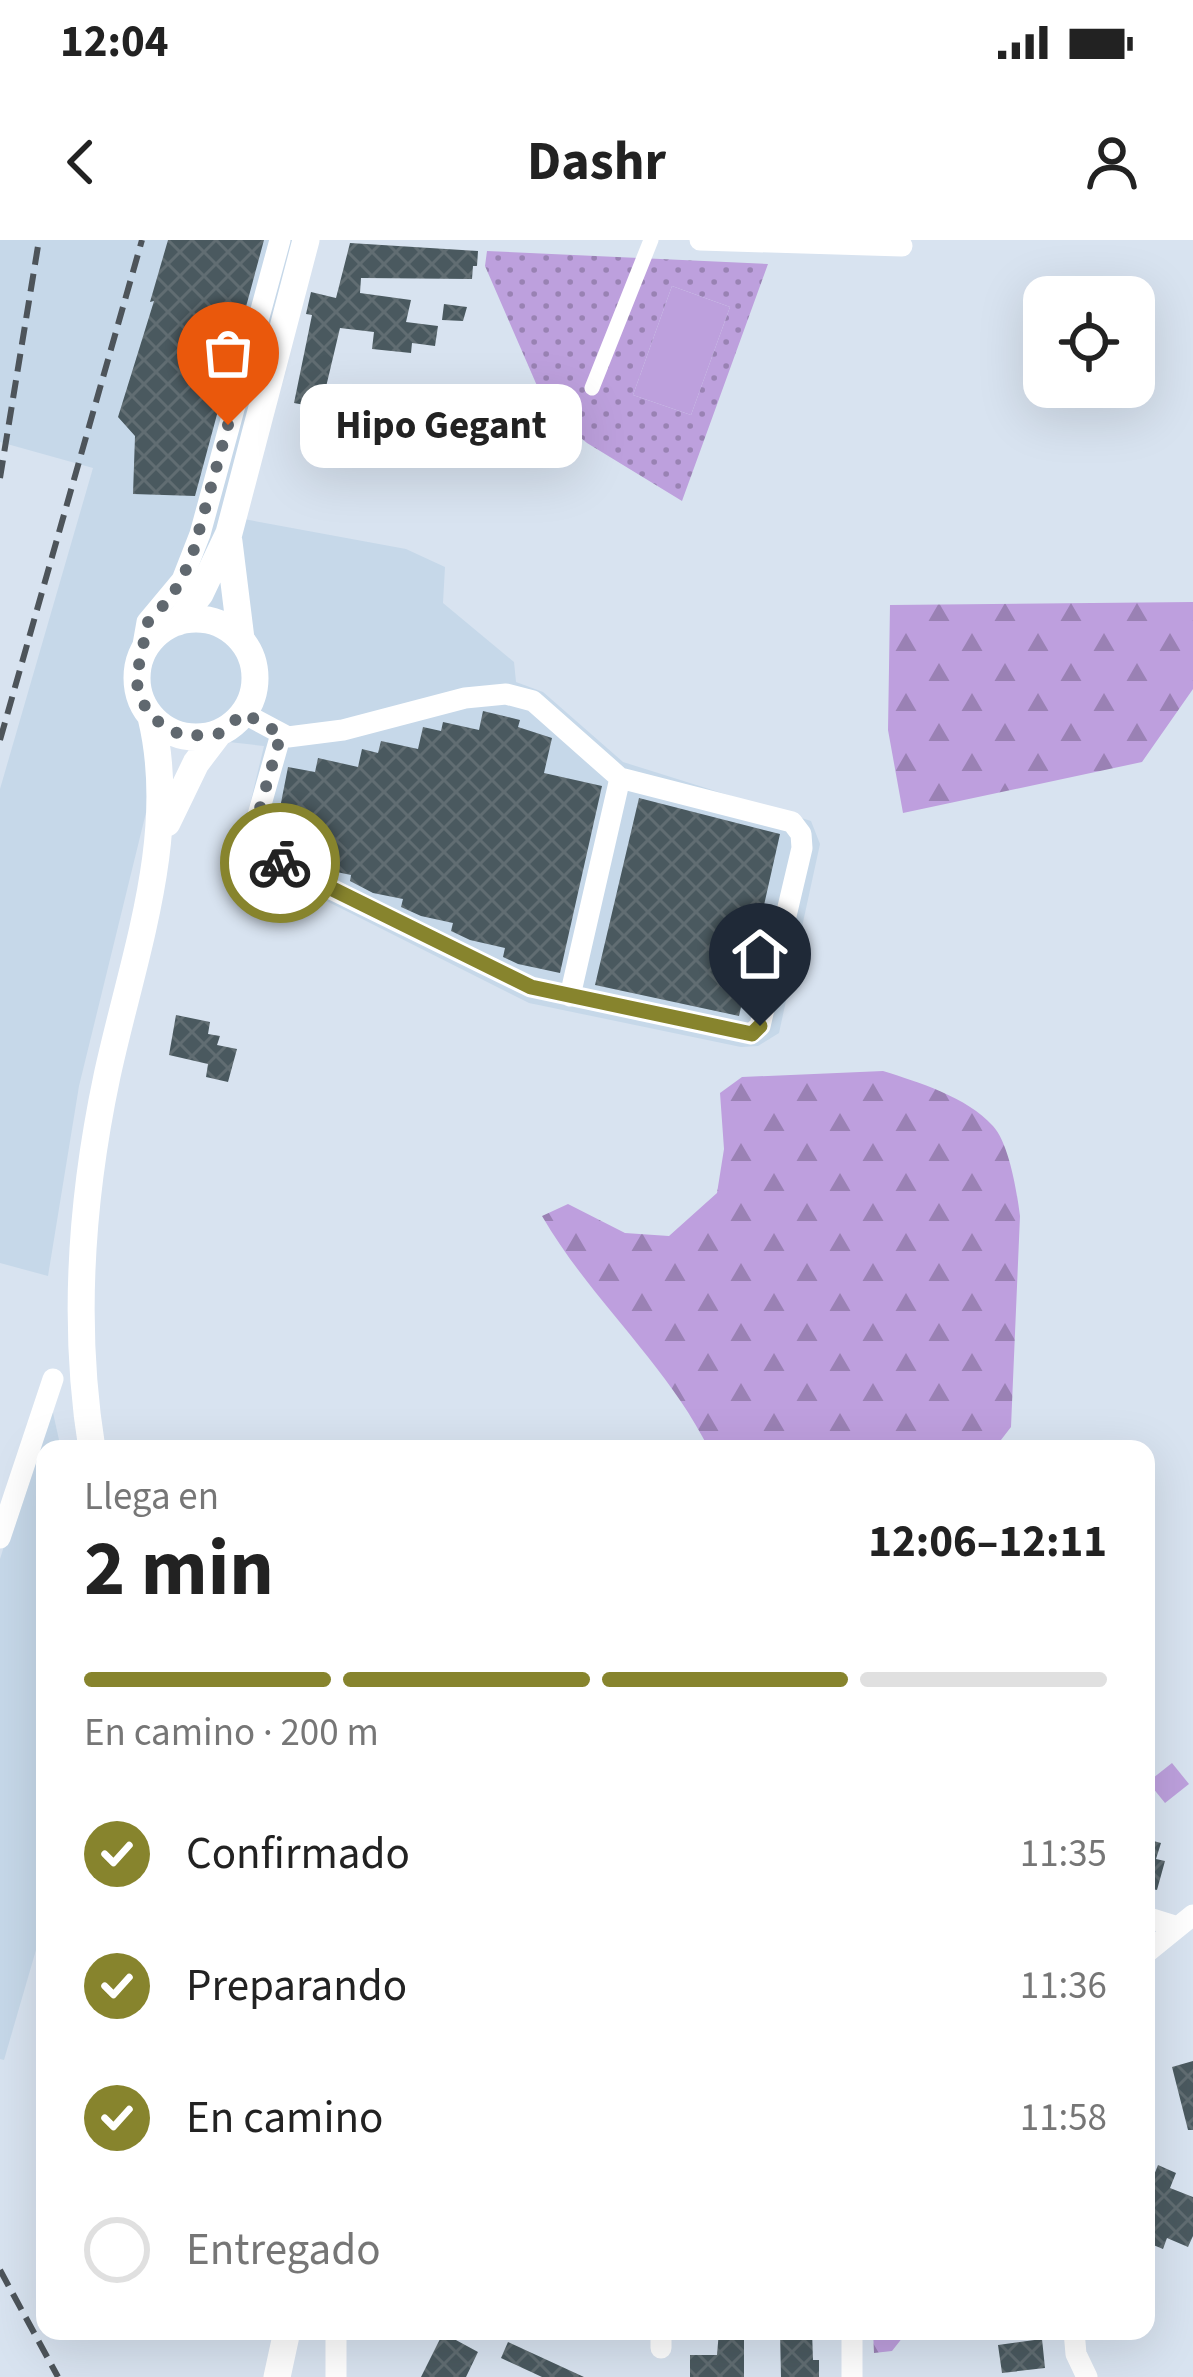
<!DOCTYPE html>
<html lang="es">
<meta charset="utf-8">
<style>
:root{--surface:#fff;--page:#f6f6f6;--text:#222;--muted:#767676;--line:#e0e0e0;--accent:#87842d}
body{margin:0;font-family:"Source Sans 3",sans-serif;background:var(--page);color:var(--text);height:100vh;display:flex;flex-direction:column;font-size:45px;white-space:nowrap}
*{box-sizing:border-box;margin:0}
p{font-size:39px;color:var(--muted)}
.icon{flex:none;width:66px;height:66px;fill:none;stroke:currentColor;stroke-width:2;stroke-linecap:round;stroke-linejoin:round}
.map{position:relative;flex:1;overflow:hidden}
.sheet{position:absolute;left:36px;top:1200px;width:1119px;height:900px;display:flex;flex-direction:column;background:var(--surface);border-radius:24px;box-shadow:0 12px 48px #0002}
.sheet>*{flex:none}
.buttons{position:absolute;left:1023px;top:36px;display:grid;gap:24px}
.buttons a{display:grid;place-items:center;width:132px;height:132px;border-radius:24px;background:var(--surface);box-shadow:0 12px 48px #0002;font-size:60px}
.pin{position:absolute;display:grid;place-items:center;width:102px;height:102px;color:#fff;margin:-123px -51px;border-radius:50% 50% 50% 0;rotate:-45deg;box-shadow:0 0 12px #0007}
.pin .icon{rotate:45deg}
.courier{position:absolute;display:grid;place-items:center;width:120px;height:120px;margin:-60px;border:9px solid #87842d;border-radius:50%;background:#fff;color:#222;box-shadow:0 3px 15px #0007}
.bubble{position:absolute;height:84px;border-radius:24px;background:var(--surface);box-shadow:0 12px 48px #0002;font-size:39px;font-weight:700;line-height:84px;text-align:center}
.summary em{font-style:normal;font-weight:700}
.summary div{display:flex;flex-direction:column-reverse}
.summary{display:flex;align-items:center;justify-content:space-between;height:204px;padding:0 48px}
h1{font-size:78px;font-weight:700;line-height:90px}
.bar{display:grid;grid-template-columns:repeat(4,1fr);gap:18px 12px;align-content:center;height:144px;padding:0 48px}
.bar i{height:15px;border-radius:9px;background:var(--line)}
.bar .active{background:var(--accent)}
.bar p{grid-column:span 4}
ol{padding:0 48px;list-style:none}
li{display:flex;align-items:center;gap:36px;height:132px}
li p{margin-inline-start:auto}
li .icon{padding:12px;border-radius:50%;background:var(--accent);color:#fff;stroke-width:4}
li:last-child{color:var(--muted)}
li i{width:66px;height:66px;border:6px solid var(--line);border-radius:50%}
.status{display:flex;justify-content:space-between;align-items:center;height:84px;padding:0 60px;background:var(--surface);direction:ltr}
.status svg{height:33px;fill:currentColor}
header{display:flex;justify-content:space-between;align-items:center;height:156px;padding:0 48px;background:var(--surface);font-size:54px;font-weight:700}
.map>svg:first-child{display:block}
.built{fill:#c6d8e9}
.grass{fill:#bda0dd}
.forest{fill:url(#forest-firs)}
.park{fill:url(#park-dots);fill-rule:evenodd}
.building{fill:url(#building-cross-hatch)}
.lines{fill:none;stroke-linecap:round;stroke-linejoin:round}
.pedestrian{stroke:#fff;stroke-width:15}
.minor{stroke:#fff;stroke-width:21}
.secondary{stroke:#fff;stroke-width:27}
.rail{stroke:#4d545a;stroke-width:6;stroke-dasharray:18 9;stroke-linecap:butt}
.done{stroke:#60686f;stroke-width:12;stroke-dasharray:0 21.6}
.route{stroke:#87842d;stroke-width:15}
</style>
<div class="status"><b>12:04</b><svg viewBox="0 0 49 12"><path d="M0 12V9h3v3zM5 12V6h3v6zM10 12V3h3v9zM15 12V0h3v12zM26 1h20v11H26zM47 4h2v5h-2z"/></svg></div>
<header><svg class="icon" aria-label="back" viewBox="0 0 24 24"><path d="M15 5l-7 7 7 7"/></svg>Dashr<svg class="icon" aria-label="person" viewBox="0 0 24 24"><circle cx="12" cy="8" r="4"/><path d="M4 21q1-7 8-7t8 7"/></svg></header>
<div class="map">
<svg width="1193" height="2137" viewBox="0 0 1193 2137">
<defs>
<pattern id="forest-firs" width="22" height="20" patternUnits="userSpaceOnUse" patternTransform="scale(3)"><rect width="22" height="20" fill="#be9fde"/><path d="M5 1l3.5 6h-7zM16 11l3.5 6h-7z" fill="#9a81b4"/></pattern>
<pattern id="park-dots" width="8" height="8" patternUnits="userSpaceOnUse" patternTransform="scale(3)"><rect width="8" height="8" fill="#bda0dd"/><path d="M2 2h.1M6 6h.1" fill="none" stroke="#9982b3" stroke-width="1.8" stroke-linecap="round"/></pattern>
<pattern id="building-cross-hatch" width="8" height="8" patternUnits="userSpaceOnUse" patternTransform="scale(3)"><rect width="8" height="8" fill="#4a595f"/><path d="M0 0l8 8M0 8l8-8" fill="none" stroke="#616d72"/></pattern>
</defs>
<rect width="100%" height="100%" fill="#d8e3f0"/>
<path class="built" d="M0 0H313L233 277 406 309 445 327 443 363 514 422 516 442 543 452 623 522 811 581 820 604 779 793 758 806 741 807 529 763 253 624 243 604 244 589 264 506 165 495 79 846 48 1036 0 1023V549L93 228 0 202Z
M50 1159 61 1209H45V1679L4 1820 0 1819V1319Z"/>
<path class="grass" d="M672 46 730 67 691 175 633 155Z
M1172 1523 1189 1544 1165 1563 1148 1542Z"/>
<path class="forest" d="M1193 362V449L1142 522 903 573 888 490 890 365Z
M883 831C918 842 967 857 993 886 1009 903 1017 952 1020 976L1011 1187 994 1209H709C666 1123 590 1059 542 976L568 964 625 993 669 996 717 953 724 909 720 853 742 837Z
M873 2091H970L903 2097 892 2111 874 2113Z"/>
<path class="park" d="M487 11 768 24 682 261 587 203 548 171 485 26ZM672 46 730 67 691 175 633 155Z"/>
<path class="building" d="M168 0H264L195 256 133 254 135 196 118 177 154 61 150 62Z
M350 3 478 11 477 26H473L472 39 361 38 360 53 411 60 406 82 438 86 435 106 412 103 411 113 372 109 374 92 340 88 321 168 294 163 312 75 306 74 311 52 336 58Z
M444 64 467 67 463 81 442 80Z
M483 471 520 480 518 487 552 498 544 533 602 546 560 733 518 724 503 717 505 708 470 700 451 691 453 683 421 676 401 667 403 659 373 653 350 641 351 635 327 630 297 615 298 609 273 604 288 527 315 532 318 518 358 527 362 509 378 513 381 501 418 509 423 487 441 491 443 482 479 490Z
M639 558 780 594 739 776 595 745Z
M176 775 210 782 208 794 220 796 217 805 237 809 228 842 206 837 208 824 169 815Z
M1146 1599 1161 1603 1156 1619 1165 1621 1157 1650 1146 1648Z
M1193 1821V1890H1188L1172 1827Z
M1158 1925 1176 1933 1170 1948 1193 1957V1996L1188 2007 1167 1998 1163 2009 1146 2002V1955Z
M719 2091H744V2137H690V2115H717Z
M780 2091H812L813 2120H819V2137H781Z
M443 2093 478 2112 466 2137H421Z
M1042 2099 1045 2128 1002 2133 998 2105Z
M508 2102 584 2137H542L501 2118Z"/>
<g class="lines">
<path class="pedestrian" d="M592 148 651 0"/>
<path class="minor" d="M700 0 902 6
M141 416 147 382 182 340 200 294 280 0
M245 474 288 497 343 490 465 458 506 454 533 461 620 538 792 582 801 594 802 608 760 786 751 794 531 747 260 614 254 589 281 494
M570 756 620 538
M0 1298 53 1139
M1146 1677 1178 1687
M1146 1713 1193 1675
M336 2091V2137
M661 2091V2108
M1074 2091 1076 2114 1087 2137
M852 2137V2091"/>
<path class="secondary" d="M229 302 241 399
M137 438a59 59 0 1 1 118 0a59 59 0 1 1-118 0Z
M178 382 200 354 229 293 306 0
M167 583 196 523 218 494
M92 1209C72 1085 81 959 107 836 132 720 180 596 151 477
M277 2137 287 2091"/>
<path class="rail" d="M0 238 39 0
M0 500 142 0
M0 2030 58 2137"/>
</g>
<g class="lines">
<path class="done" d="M228 185 191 320 172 356 148 382 136 439 140 457 151 477 182 496 218 494 244 473 281 494 254 589 260 614 280 623"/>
<path class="route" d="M280 623 531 747 752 794 760 786"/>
</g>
</svg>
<div class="buttons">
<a><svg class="icon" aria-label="locate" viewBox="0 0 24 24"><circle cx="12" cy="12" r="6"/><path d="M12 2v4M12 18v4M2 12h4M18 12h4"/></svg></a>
</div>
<div class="pin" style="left:228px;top:185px;background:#ea580c"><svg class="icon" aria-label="bag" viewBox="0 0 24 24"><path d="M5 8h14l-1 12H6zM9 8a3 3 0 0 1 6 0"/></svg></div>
<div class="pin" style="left:760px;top:786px;background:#1f2937"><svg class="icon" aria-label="home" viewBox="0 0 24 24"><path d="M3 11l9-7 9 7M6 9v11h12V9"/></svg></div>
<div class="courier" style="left:280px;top:623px"><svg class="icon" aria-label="bike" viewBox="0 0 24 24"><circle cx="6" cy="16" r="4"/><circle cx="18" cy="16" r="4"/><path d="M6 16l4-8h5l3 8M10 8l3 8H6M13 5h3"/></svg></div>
<div class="bubble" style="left:300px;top:144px;width:282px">Hipo Gegant</div>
<section class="sheet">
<div class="summary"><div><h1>2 min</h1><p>Llega en</p></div><em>12:06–12:11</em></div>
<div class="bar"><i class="active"></i><i class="active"></i><i class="active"></i><i></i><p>En camino · 200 m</p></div>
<ol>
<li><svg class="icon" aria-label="check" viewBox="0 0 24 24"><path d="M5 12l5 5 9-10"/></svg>Confirmado<p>11:35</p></li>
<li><svg class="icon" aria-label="check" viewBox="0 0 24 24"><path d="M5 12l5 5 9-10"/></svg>Preparando<p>11:36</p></li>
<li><svg class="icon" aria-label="check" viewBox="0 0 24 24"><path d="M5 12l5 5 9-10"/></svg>En camino<p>11:58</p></li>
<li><i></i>Entregado</li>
</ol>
</section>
</div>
